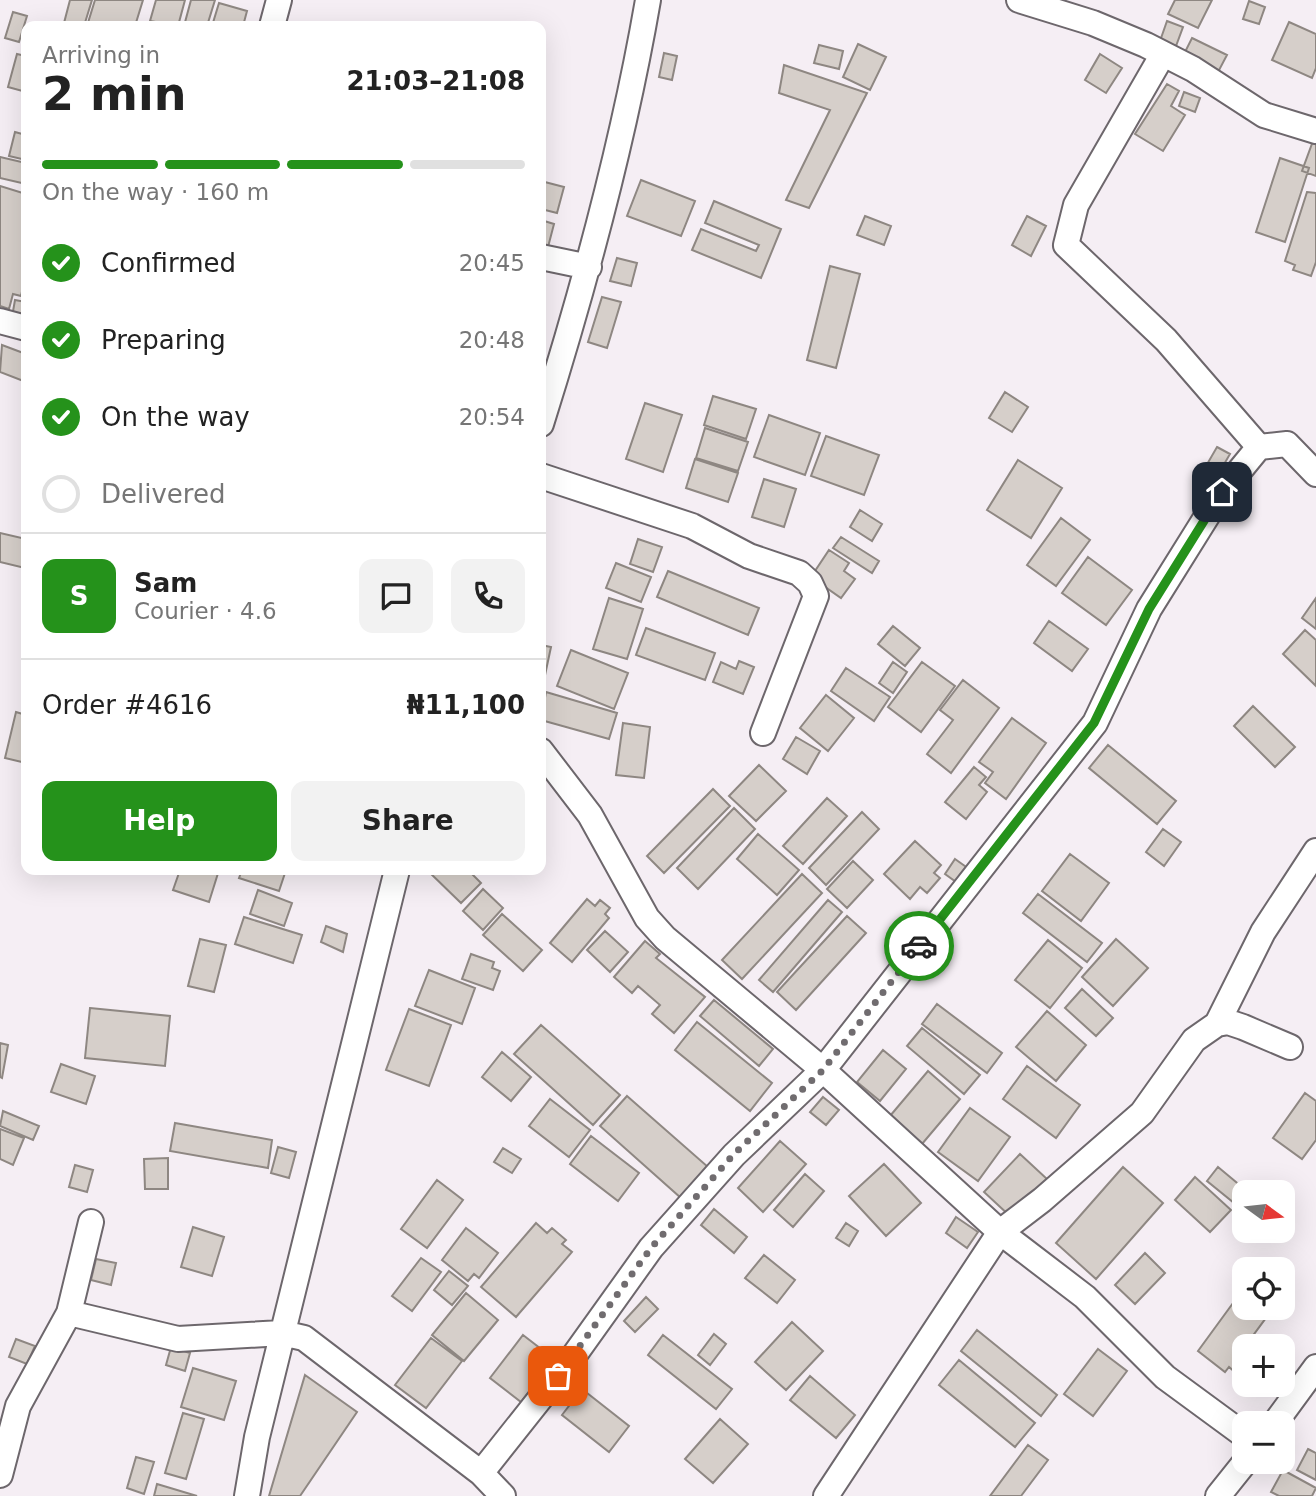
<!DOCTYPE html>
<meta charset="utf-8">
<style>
:root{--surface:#fff;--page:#f2f2f2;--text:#222;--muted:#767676;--line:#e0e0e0;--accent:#25921b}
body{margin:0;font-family:"DejaVu Sans",sans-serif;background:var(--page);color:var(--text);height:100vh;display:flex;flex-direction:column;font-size:26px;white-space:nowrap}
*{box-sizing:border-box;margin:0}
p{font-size:23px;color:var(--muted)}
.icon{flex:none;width:38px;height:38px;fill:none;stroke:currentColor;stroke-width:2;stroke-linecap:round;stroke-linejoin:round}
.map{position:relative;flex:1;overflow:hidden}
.side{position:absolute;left:21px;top:21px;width:525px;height:854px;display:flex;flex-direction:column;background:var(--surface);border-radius:14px;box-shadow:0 7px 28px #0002}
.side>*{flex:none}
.needle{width:46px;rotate:105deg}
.tools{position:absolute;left:1232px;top:1180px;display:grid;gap:14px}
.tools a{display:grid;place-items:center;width:63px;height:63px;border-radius:14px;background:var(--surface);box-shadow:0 7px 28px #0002;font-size:35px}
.pin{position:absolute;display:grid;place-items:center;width:60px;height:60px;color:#fff;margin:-30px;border-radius:14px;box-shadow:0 4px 10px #0006}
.courier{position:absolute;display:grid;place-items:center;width:70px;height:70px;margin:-35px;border:5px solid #25921b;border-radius:50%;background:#fff;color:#222;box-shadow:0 2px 9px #0007}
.overview em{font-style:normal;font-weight:600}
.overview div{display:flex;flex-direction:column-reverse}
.overview{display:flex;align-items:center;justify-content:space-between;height:119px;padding:0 21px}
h1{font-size:46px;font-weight:600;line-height:52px}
.bar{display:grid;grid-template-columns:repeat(4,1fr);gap:10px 7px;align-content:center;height:84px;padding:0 21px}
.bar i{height:9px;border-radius:5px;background:var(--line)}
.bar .selected{background:var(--accent)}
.bar p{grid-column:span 4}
.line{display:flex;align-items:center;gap:18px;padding:0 21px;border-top:2px solid var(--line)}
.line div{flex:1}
.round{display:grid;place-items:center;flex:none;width:74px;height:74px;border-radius:14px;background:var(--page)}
ol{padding:0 21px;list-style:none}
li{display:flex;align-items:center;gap:21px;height:77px}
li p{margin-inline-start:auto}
li .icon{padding:7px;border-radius:50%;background:var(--accent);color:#fff;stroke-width:4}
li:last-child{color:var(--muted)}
li i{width:38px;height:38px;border:4px solid var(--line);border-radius:50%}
.action{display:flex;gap:14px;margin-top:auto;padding:14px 21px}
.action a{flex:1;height:80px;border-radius:14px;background:var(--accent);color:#fff;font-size:28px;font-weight:600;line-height:80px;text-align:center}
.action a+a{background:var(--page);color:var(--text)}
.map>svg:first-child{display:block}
.building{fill:#d6cfca;stroke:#8e8782;stroke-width:2}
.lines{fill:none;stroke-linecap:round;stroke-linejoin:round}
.minor-casing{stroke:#6d676c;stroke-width:28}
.minor{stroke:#fff;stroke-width:24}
.done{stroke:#706c6f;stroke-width:7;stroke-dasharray:0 12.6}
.route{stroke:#25921b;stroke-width:9}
</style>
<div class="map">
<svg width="1316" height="1496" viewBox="0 0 1316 1496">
<rect width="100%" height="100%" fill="#f5eef4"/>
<path class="building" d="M70 0H92L84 26 64 23Z
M95 0H143L135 26H87Z
M156 0H185L178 26 150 21Z
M191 0H215L207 26H184Z
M1175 0H1212L1198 28 1168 14Z
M1249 1 1265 7 1259 24 1243 19Z
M219 3 247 11 243 26H212Z
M13 12 27 16 19 42 5 38Z
M1167 21 1183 27 1176 46 1160 41Z
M1289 22 1316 34V68L1312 78 1272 60Z
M1192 38 1227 55 1217 74 1183 56Z
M858 44 886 57 870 90 843 77Z
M819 45 843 51 839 69 814 63Z
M664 53 677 56 672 80 659 77Z
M17 54 26 56V92L8 87Z
M1100 54 1122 68 1106 93 1085 80Z
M784 65 867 93 809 208 786 200 830 110 779 93Z
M1167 84 1179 91 1171 106 1185 115 1163 151 1135 134Z
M1184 92 1200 98 1195 112 1179 106Z
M15 132 26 135V160L9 156Z
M1313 141 1316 142V176L1302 171Z
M0 157 26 163V184L0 178Z
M1280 158 1309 168 1285 242 1256 232Z
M641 180 695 201 681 236 627 216Z
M541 181 564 187 557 213 541 209Z
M0 186 26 194V274L21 296 13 294 9 309 0 306Z
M1307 192 1316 193V262L1311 276 1293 270 1295 265 1285 261Z
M714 201 781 229 761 278 692 250 701 229 756 251 759 245 705 223Z
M865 216 891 226 884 245 857 235Z
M1027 216 1046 226 1031 256 1012 245Z
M541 220 554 224 548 247 541 245Z
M617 258 637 263 631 286 610 281Z
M830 266 860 274 836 368 807 360Z
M602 297 621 302 607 348 588 342Z
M15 300 26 302V319L12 317Z
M2 345 26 354V382L0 372Z
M1005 392 1028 407 1012 432 989 418Z
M713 396 756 409 746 439 704 425Z
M645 403 682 415 663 472 626 459Z
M769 415 820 433 805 475 754 457Z
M705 428 748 442 738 471 696 458Z
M826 436 879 455 864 495 811 476Z
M1217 447 1230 454 1219 473 1206 466Z
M695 459 738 473 728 502 686 488Z
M1018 460 1062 488 1031 538 987 510Z
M764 479 796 489 784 527 752 517Z
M860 510 882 524 872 541 850 527Z
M1061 518 1090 540 1056 586 1027 565Z
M0 533 26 539 25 568 0 562Z
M841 537 879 561 872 573 833 548Z
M638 539 662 547 653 572 630 564Z
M829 550 849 563 844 571 855 579 841 598 811 577Z
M1088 557 1132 590 1106 625 1062 593Z
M616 563 651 577 641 602 606 588Z
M668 571 759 608 748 635 657 597Z
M609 598 643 609 627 659 593 649Z
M1316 598V629L1302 618Z
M1049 621 1088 649 1072 671 1034 643Z
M893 626 920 648 905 666 878 644Z
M646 628 715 653 705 680 636 655Z
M1305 630 1316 640V686L1283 654Z
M541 645 551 647 541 694Z
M571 650 628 673 614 709 557 686Z
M739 661 754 667 743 694 713 682 721 662 736 669Z
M893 662 907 672 893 693 879 683Z
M922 662 955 686 921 732 888 707Z
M846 668 890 697 874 721 831 691Z
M963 680 999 708 951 773 927 754 953 720 940 710Z
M546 692 617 713 609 739 541 720Z
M826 695 854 718 828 751 800 728Z
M1253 706 1295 747 1275 767 1234 726Z
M16 712 26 715V763L5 758Z
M1012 718 1046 743 1006 799 985 783 993 772 979 762Z
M623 723 650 727 644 778 616 775Z
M796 737 820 751 807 774 783 759Z
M1108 745 1176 801 1157 824 1089 768Z
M759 765 786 791 756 821 729 796Z
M974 767 986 777 979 785 987 792 966 819 945 802Z
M713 789 730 806 664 873 647 856Z
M827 798 847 816 803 864 783 846Z
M734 808 755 829 698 889 677 868Z
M862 812 879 829 826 885 809 868Z
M1163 829 1181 842 1164 866 1146 852Z
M758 834 799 870 777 895 737 859Z
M915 841 941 865 934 873 940 878 927 893 920 887 910 899 884 874Z
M1070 854 1109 883 1081 921 1042 891Z
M955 859 969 869 959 884 945 874Z
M853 861 873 880 847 908 827 889Z
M180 870H219L209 902 173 890Z
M242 870H286L279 891 239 878Z
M427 870H468L481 883 461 903Z
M802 874 822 893 742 979 722 960Z
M483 889 503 908 483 930 463 911Z
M258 890 292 903 284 926 250 914Z
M1038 894 1102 943 1087 962 1023 913Z
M587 899 595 906 600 900 610 908 605 914 609 918 572 962 550 943Z
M828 900 842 912 773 992 759 980Z
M502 914 542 950 523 971 483 935Z
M847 916 866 933 796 1010 777 992Z
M244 917 302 935 293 963 235 944Z
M326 926 347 934 343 952 321 942Z
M605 931 628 952 610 972 587 950Z
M200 939 226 945 214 992 188 986Z
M1116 939 1148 968 1113 1006 1082 977Z
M1048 940 1082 968 1050 1008 1015 980Z
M645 941 660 954 656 958 705 997 674 1033 652 1014 660 1005 638 986 632 993 614 977Z
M471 954 494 962 492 968 500 971 493 990 462 979Z
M429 970 475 988 462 1024 415 1006Z
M1082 989 1113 1018 1096 1036 1065 1008Z
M714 1000 773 1049 759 1066 700 1016Z
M937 1004 1002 1053 987 1073 922 1024Z
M90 1008 170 1016 165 1066 85 1058Z
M409 1009 451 1025 429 1086 386 1070Z
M1047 1011 1086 1045 1056 1081 1016 1047Z
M697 1022 772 1083 750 1111 675 1050Z
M541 1025 620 1095 593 1125 514 1054Z
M922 1028 980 1075 964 1094 907 1046Z
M0 1043 8 1045 2 1078 0 1077Z
M883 1050 906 1069 880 1101 857 1082Z
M502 1052 531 1077 511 1101 482 1077Z
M61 1064 95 1076 86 1104 51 1092Z
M1027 1066 1080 1105 1056 1138 1003 1099Z
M928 1071 960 1099 922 1144 890 1116Z
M1305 1093 1316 1101V1140L1302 1159 1273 1138Z
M627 1096 708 1167 681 1198 600 1126Z
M823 1097 839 1110 826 1125 810 1112Z
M550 1099 590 1130 569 1157 529 1126Z
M970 1108 1010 1137 978 1181 938 1152Z
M3 1111 39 1126 33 1140 0 1126Z
M175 1123 272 1140 268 1168 170 1151Z
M0 1129 24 1138 13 1165 0 1159Z
M591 1136 639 1173 618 1201 570 1164Z
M780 1141 806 1164 763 1212 738 1188Z
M278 1147 296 1152 289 1178 271 1173Z
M503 1148 521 1159 512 1173 494 1162Z
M1020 1154 1047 1179 1011 1217 984 1192Z
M168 1158V1189H145L144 1159Z
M884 1164 921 1203 886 1236 849 1196Z
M75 1165 93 1170 87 1192 69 1187Z
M1123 1167 1163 1203 1096 1279 1056 1243Z
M1218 1167 1248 1192H1244V1200L1239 1207 1207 1181Z
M805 1174 824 1191 793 1227 774 1210Z
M1195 1177 1231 1210 1210 1232 1175 1200Z
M437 1180 463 1200 427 1248 401 1229Z
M714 1209 747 1237 734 1253 701 1225Z
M956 1217 978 1232 967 1248 946 1233Z
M536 1223 547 1233 552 1228 566 1240 562 1244 572 1252 516 1317 481 1287Z
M846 1223 858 1231 849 1246 836 1238Z
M193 1227 224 1237 212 1276 181 1267Z
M466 1228 498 1253 479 1278 474 1274 468 1281 442 1260Z
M1145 1253 1165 1273 1135 1304 1115 1285Z
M764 1255 795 1280 777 1303 745 1278Z
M421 1258 441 1272 412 1311 392 1296Z
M96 1259 116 1263 111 1285 91 1280Z
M449 1271 468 1286 452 1305 434 1290Z
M1244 1288V1307H1274L1238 1356 1244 1362 1236 1373 1229 1367 1225 1372 1198 1351Z
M466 1293 498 1320 464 1361 432 1335Z
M646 1297 658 1309 635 1332 624 1321Z
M792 1322 823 1351 786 1390 755 1362Z
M977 1330 1057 1395 1041 1416 961 1351Z
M714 1334 726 1344 710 1365 698 1355Z
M523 1335 554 1359 521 1402 490 1378Z
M663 1335 732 1389 716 1409 648 1355Z
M431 1338 462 1361 426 1408 395 1385Z
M16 1339 35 1346 27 1364 9 1357Z
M171 1347 190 1353 185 1371 166 1365Z
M1098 1349 1127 1371 1093 1416 1064 1394Z
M959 1360 1035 1423 1015 1447 939 1385Z
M193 1368 236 1381 224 1420 181 1407Z
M305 1375 357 1412 300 1496H269Z
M810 1376 855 1415 836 1438 790 1400Z
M582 1389 629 1426 609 1452 562 1415Z
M183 1413 204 1419 186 1479 165 1473Z
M720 1419 748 1444 713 1483 685 1459Z
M1028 1445 1048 1460 1021 1496H990Z
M1308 1449 1316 1453V1480L1297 1470Z
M136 1457 154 1462 144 1494 127 1488Z
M1283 1470 1316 1488 1312 1496H1279L1271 1492Z
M157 1484 197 1496H154Z"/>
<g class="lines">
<g class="minor-casing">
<path id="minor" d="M1019 0 1093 23 1146 45 1193 69 1264 115 1316 131
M272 26 279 0
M1163 54 1076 205 1066 245 1166 340 1259 447
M541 257 589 267
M0 321 26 328
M541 424C585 284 623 145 648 0
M541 476 692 526 749 556 799 573 810 583 816 596 763 733
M541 751 590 815 647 918 665 938 823 1070 1000 1232 1085 1297 1165 1377 1244 1435
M1217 1024 1263 932 1316 851
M69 1313 178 1339 282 1333 304 1338 481 1473 503 1496
M1275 1423 1316 1367
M481 1473 573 1357 651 1248 734 1155 823 1070 1095 723 1149 609 1222 492 1259 447 1287 444 1316 474
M0 1475 18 1406 69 1313 91 1222
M247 1496 257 1437 397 870
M826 1496 1000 1232 1042 1200 1142 1113 1194 1040 1217 1024 1228 1022 1243 1027 1290 1047
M1218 1496 1246 1461"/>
</g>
<use href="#minor" class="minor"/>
</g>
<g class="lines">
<path class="done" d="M558 1376 651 1248 734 1154 823 1070 919 946"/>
<path class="route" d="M919 946 1094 723 1149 609 1222 492"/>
</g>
</svg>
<div class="tools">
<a><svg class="needle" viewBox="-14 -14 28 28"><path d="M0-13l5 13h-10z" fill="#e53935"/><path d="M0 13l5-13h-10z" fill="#767676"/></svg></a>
<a><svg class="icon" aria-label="locate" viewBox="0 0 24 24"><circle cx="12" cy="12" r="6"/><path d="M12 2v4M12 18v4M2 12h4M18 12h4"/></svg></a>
<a>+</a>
<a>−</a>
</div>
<div class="pin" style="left:558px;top:1376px;background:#ea580c"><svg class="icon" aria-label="bag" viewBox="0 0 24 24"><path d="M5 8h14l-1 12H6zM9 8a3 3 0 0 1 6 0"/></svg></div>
<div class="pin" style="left:1222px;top:492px;background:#1f2937"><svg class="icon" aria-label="home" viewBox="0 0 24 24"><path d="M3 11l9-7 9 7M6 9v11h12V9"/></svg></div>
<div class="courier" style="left:919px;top:946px"><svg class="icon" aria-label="car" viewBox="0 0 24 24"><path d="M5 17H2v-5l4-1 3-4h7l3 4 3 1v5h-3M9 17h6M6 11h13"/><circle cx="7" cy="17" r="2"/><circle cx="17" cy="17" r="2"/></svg></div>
<section class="side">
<div class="overview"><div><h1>2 min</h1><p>Arriving in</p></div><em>21:03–21:08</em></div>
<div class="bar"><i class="selected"></i><i class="selected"></i><i class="selected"></i><i></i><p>On the way · 160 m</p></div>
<ol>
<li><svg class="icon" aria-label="check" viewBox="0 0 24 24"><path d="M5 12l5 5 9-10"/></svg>Confirmed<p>20:45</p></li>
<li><svg class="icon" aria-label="check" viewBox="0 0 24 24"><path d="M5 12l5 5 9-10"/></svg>Preparing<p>20:48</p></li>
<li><svg class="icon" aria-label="check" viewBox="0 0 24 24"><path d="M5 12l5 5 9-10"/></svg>On the way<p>20:54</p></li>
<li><i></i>Delivered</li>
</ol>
<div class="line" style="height:126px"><b class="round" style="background:var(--accent);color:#fff">S</b><div><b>Sam</b><p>Courier · 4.6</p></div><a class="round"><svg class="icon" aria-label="chat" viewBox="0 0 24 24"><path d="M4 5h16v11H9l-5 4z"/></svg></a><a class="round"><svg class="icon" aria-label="phone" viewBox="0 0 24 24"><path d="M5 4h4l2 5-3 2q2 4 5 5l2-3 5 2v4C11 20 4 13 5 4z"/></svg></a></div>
<div class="line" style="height:91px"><div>Order #4616</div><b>₦11,100</b></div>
<div class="action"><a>Help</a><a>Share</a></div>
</section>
</div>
